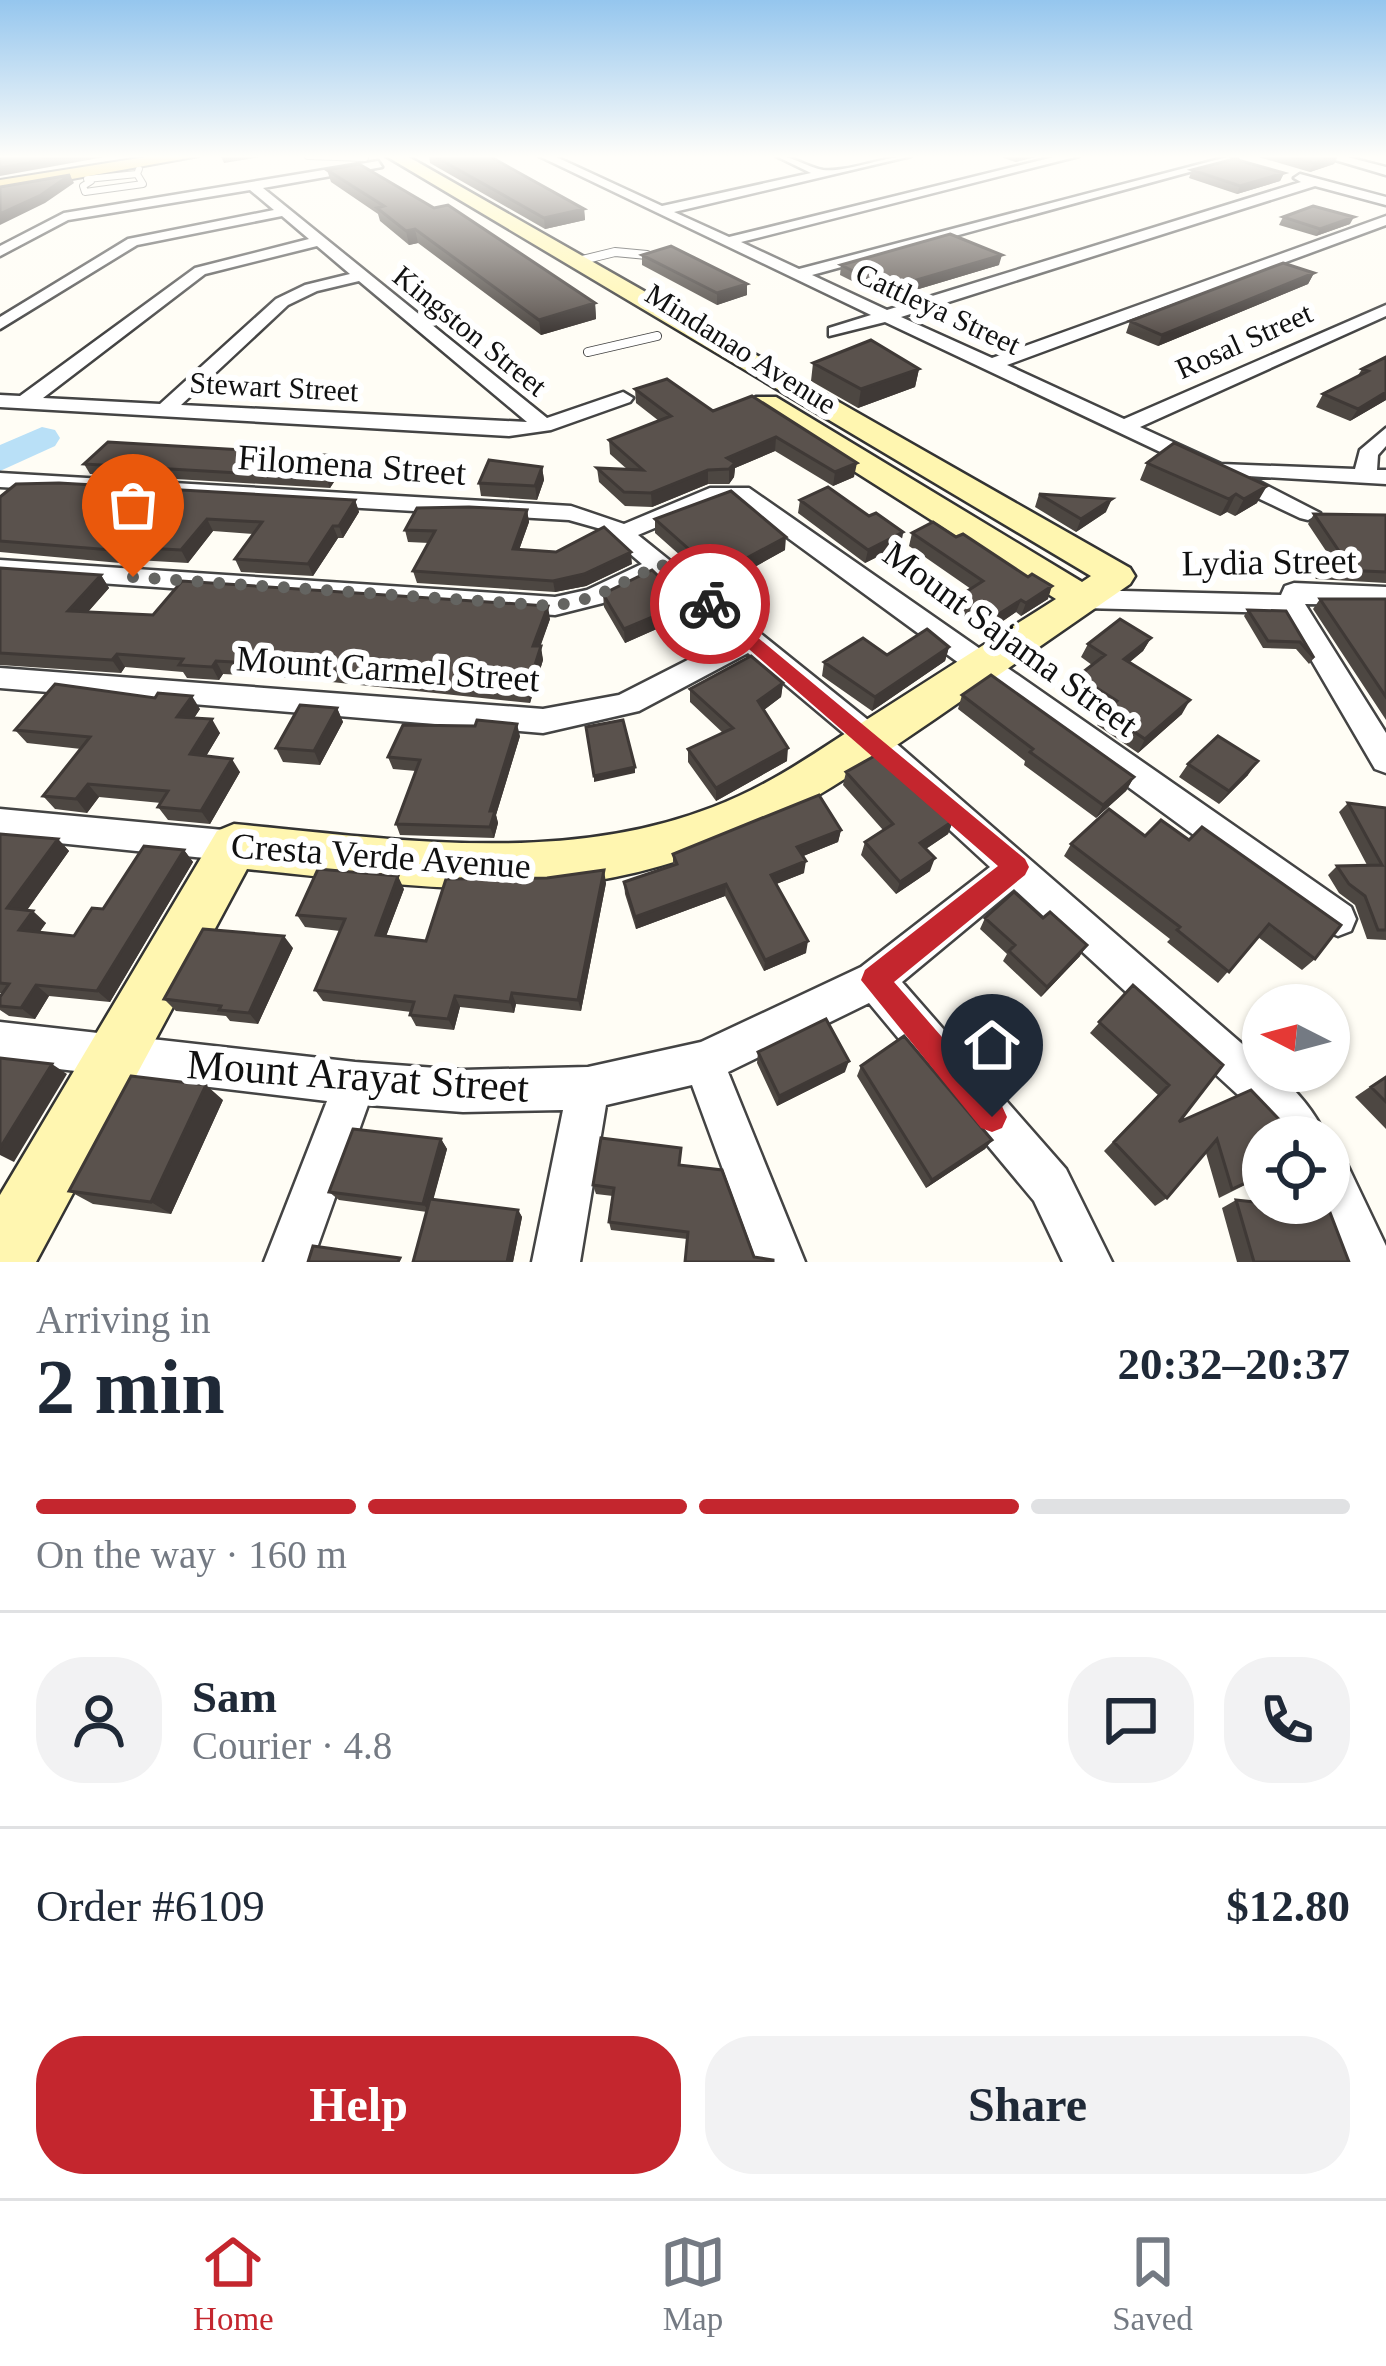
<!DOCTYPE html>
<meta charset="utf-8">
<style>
:root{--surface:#fff;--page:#f2f2f3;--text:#1f2937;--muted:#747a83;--line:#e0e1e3;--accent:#c4262e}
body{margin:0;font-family:Georgia,serif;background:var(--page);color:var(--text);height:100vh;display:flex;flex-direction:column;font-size:45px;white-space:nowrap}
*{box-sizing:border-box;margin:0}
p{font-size:39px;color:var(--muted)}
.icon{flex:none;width:66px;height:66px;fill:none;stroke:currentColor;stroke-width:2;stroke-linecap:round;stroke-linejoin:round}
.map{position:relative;height:1262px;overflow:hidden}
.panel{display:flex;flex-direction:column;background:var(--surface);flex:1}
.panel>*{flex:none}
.needle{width:78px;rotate:276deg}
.controls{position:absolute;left:1242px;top:984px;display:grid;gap:24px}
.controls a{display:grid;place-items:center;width:108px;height:108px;border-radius:50%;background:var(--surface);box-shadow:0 3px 9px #0004;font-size:60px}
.pin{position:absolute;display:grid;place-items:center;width:102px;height:102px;color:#fff;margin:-123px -51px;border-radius:50% 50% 50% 0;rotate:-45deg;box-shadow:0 0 12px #0007}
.pin .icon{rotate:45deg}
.courier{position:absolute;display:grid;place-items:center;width:120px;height:120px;margin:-60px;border:9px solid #c4262e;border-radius:50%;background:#fff;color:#222;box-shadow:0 3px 15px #0007}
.summary em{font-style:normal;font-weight:700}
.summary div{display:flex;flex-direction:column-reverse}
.summary{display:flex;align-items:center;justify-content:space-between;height:204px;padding:0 36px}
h1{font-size:78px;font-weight:700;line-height:90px}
.bar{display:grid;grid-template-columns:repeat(4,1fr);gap:18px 12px;align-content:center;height:144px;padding:0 36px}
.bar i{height:15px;border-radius:9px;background:var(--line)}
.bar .on{background:var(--accent)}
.bar p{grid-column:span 4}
.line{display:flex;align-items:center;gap:30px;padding:0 36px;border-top:3px solid var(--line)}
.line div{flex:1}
.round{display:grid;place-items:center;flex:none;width:126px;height:126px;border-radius:48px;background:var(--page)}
.button{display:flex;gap:24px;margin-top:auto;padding:24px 36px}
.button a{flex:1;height:138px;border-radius:48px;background:var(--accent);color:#fff;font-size:48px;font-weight:700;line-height:138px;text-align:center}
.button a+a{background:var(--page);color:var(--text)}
.menu{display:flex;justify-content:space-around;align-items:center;height:168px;border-top:3px solid var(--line);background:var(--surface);font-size:33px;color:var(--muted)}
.menu a{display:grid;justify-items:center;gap:6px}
.menu .on{color:var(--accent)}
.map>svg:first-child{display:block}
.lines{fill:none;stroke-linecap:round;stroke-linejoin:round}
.river{fill:#b9e0f7;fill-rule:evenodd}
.lane-far1-casing{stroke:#444;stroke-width:8}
.lane-casing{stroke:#444;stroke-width:10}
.street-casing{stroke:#444;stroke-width:5}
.secondary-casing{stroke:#333;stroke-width:5}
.primary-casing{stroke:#222;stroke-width:4}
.lane-far1{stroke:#fff;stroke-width:6}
.lane{stroke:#fff;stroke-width:8}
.street{fill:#fff;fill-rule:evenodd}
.secondary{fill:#fff6b0;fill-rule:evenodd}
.primary{fill:#f9d66b;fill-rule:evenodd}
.wall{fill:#4d4742}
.shaded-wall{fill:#3f3936}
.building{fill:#5a524d;stroke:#3f3936;stroke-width:3}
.route{fill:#c4262e}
.done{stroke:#646461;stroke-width:12;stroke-dasharray:0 21.6}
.labels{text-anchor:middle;stroke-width:12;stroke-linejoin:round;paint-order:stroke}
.far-street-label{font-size:30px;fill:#111;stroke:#fff}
.street-label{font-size:36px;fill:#111;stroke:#fff}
.near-street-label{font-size:42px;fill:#111;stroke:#fff}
</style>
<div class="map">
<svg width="1386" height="1262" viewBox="0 0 1386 1262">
<rect width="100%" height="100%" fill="#fffdf5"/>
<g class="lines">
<path class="river" d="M42 427 55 430 60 438 55 446 0 471V445Z"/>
<g class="lane-far1-casing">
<path id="lane-far1" d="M308 156 365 158
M87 179 137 174 139 169
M91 181 83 186 85 192 143 184 137 174"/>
</g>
<g class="lane-casing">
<path id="lane" d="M574 262 615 252 647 255
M588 352 657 336"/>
</g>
<g class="street-casing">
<path id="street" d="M539 156H554L662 206 811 173 776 156C794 156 806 167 823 170 845 173 885 156 911 156L674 212 729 237 1058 156H1079L741 242 799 269 1227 157 1237 159 812 275 887 310 1301 182 1294 178 1300 174 1386 197V205L1315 186 901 317 992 358 1386 216V225L1007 365 1124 419 1386 305V316L1140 427 1221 464 1355 469 1360 450 1386 428V446L1378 455 1377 470H1386V484L1248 476 1320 513 1308 520 1300 518 885 322 829 336V328L871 315Z
M1322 156H1343L1386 167V175Z
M378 161 382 167 263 188 547 418 623 392 633 398 630 402 551 430 509 436 0 407V395L20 396 195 268 309 239 282 216 137 245 0 329V317L128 239 274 210 250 190 68 220 0 256V246L64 213ZM317 246 350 274 305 285 276 299 160 404 43 398 205 274ZM359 281 527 422 181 405 288 305 317 291Z
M0 473 571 506 624 524 710 488H749L1351 907 1356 919 1351 931 1338 936 1325 931 736 500H721L638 535 883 732 1263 1062V1071H1274C1295 1089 1315 1111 1326 1137H1277L1261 1116 1014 889 902 982 1066 1169 1112 1262H1063L1034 1201 869 1003 728 1072 805 1262H757L692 1085 606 1105 580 1262H532L563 1110 463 1112 368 1105 312 1262H264L327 1101 0 1062V1022L355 1062 463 1070 588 1067 701 1042 861 967 990 867 861 748 748 653 639 711 543 733 0 688V668L543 709 619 695 731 638 657 576 603 603 555 615 0 576V560L555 597 587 590 642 564 601 529 569 520 0 487Z
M1294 583 1386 587V605L1305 604 1386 733V773L1375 769 1284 613 1083 608 1070 599 1083 590 1281 595 1285 586Z
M0 809 234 831 246 835 251 846 246 857 234 861 0 837Z
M1329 1154 1345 1160 1386 1246V1262H1345L1318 1203H1329Z"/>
</g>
<g class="secondary-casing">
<path id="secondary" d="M386 156H407L1130 568 1135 576 1130 584C1065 629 1000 674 935 719 825 794 728 860 593 881 479 899 361 880 247 869L36 1262H0V1195L217 831 234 824C392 839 561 866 713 807 767 787 815 753 863 722 927 681 991 640 1056 599L756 409 752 403 756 397H776L1082 582 1091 576Z"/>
</g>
<g class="primary-casing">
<path id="primary" d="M152 156H199L0 192V180Z"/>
</g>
<use href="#lane-far1" class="lane-far1"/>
<use href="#lane" class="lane"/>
<use href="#street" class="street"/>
<use href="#secondary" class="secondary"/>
<use href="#primary" class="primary"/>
</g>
<path class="wall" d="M429 156H489L584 209 585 220 545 229 430 163Z
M999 156H1040L1015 162Z
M1255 156H1338L1334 164 1310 172Z
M327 170 595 303 596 319 541 335 418 243 409 245 380 221 378 214 331 182Z
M1192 170 1284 173 1280 181 1237 194 1189 178Z
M1283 217 1350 224 1316 236 1279 225Z
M642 255 747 284V295L717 305 642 265Z
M841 265H999L902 294 876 293 840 275Z
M1314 273 1308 284 1158 346 1126 333 1130 321Z
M1386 357V400L1350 421 1316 407 1323 394 1357 377 1362 369Z
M813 363 919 369 915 387 858 408 811 381Z
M635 389 713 411 752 396 854 477 833 486 775 451 735 468 734 477 729 484H708L652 507 625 506 599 482 597 468 628 470 610 454 609 440 659 421 636 403Z
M1147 463 1257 503 1235 516 1227 512 1220 516 1140 480Z
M84 464 345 465 330 488 90 474Z
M542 467 544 480 537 500 481 496 479 483Z
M1039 494 1106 512 1076 532 1035 507Z
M0 497 355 500 359 512 343 538H338L313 576 241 572 235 559 253 534 213 531 188 563 136 560 131 564 0 552Z
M800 500 903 532 901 545 865 563 798 513Z
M527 510 529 522 519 550 632 564 586 586 555 592 417 583 413 571 429 543 408 542 405 530Z
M1314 514 1386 515V583L1316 579 1309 569 1316 559 1332 560 1308 524Z
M655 519 785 550 717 588 655 533Z
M912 533 1048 599 1021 616 1016 612 987 632 954 610 958 597 971 589 909 546Z
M0 568 101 575 109 588 88 612 153 615 550 619 540 646 543 660 530 703 294 678 223 674 219 680 187 678 183 672 125 667 121 673 0 665Z
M603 594 686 603V616L625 643 604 607Z
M1320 599H1386V720L1313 609Z
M1248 610 1286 611 1314 658 1309 664 1296 649 1263 648 1244 616Z
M1151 638 1143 651 1130 662 1182 714 1138 753 1097 725 1105 711 1072 689 1078 676 1092 665 1081 657 1088 644Z
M949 647 945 661 872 711 822 676 824 662Z
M783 683 781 697 764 710 787 761 716 801 688 762V749L723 733 690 702V689Z
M962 695 1134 777 1126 791 1096 818 1024 765 1025 761 958 709Z
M337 708 343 722 320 765 283 762 276 748Z
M200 709 194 718 220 733 206 756 240 772 210 824 168 820 158 807 161 803 99 797 87 813 55 809 43 796 81 749 27 743 15 730Z
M520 736 496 815 498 823 494 838 400 835 396 824 416 771 393 769 388 757Z
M1188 764 1248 775 1219 804 1179 777Z
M846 772 953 821 948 834 926 849 930 871 896 894 861 855 865 842 883 830 843 785Z
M1348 803 1386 808V940L1367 939 1355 905 1339 893 1328 875 1337 866 1367 865 1339 812Z
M1109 809 1315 959 1302 970 1258 937 1218 983 1167 942 1170 939 1064 856 1071 844Z
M841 830 838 842 803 856 804 873 776 884 806 953 764 971 725 896 636 929 625 894 624 882 673 866V854Z
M0 834 58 839 69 851 27 910 46 923 39 932 74 936 103 909 184 850 193 862 110 1002 49 996 35 1019 9 1016 0 1010V997L3 993H0Z
M606 883 581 1011 516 1004 514 1013 460 1007 454 1030 416 1026 410 1015 411 1012 323 1001 315 990 340 931 305 927 297 915 404 889 386 936 426 941Z
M985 918 1080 956 1041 997 1003 961 1007 954 980 929Z
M293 948 258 1024 230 1021 226 1016 176 1011 164 999Z
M1133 985 1223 1065 1179 1122 1251 1090 1263 1176 1219 1198 1206 1153 1167 1198 1155 1206 1104 1151 1158 1095 1090 1033Z
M758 1052 845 1072 777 1106 757 1063Z
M861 1066 992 1140 985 1149 926 1188 857 1076Z
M1386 1076V1129L1355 1097Z
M223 1100 171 1214 93 1204 69 1191Z
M441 1139 447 1149 433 1199 518 1210 522 1217 513 1262H413L427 1212 339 1200 329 1192Z
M680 1165 754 1257 773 1262 687 1239 611 1230 609 1222 613 1196 596 1194 593 1185Z
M1236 1200 1349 1262H1237L1222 1208Z"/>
<path class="shaded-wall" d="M63 156H110L0 176V168Z
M221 156H267L224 163Z
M1016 156H1040L1015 162Z
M1338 156 1334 164 1310 172 1314 163Z
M1284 173 1280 181 1237 194 1240 186Z
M70 175 74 183 45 203 0 225V214Z
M584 209 585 220 545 229 544 218Z
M1354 217 1350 224 1316 236 1320 229Z
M415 229 418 243 409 245 406 231Z
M1002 255 999 265 902 294 903 284Z
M1314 273 1308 284 1158 346 1162 335Z
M747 284V295L717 305V293Z
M595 303 596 319 541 335 539 320Z
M919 369 915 387 858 408 861 389Z
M1386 392V400L1350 421 1358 409Z
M776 437 775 451 735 468 734 477 729 484V469L727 458Z
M342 456 345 465 330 488 326 478Z
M857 463 854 477 833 486 835 472Z
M542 467 544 480 537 500 535 486Z
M708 470V484L652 507 651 493Z
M1267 486 1257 503 1235 516 1244 499Z
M1236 494 1227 512 1220 516 1229 499Z
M1112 499 1106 512 1076 532 1081 519Z
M355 500 359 512 343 538 339 526Z
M527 510 529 522 515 561 513 549Z
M207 519 213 531 188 563 181 550Z
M333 526 338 538 313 576 308 564Z
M903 532 901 545 865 563 868 550Z
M786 537 785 550 717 588V574Z
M128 547 136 560 131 564 124 551Z
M631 552 632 564 586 586 555 592 553 581Z
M101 575 109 588 77 624 68 611Z
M1052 586 1048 599 1021 616 1026 603Z
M1021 600 1016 612 987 632 991 619Z
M686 603V616L625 643 624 629Z
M548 606 550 619 536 659 533 646Z
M1151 638 1143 651 1117 672 1124 659Z
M541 646 543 660 530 703 527 690Z
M949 647 945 661 872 711 875 697Z
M117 654 125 667 121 673 112 660Z
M216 661 223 674 219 680 212 667Z
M783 683 781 697 757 715 758 701Z
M192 696 200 709 186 730 177 717Z
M1190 700 1182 714 1138 753 1145 739Z
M337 708 343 722 320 765 314 751Z
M212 719 220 733 199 768 190 754Z
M517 724 520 736 496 815 498 823 494 838 490 827V811Z
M788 748 787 761 716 801V788Z
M232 759 240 772 210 824 201 811Z
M1258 761 1248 775 1219 804 1229 791Z
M635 767V773L594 782V776Z
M1134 777 1126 791 1096 818 1103 805Z
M88 784 99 797 87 813 76 799Z
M953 821 948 834 915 856 920 843Z
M841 830 838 842 796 859 797 847Z
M58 839 69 851 20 920 7 908Z
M184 850 193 862 110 1002 97 991Z
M935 858 930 871 896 894 900 882Z
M806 861 804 873 769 887 771 875Z
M604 870 606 883 581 1011 578 1000Z
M398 876 404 889 382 947 376 935Z
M726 884 725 896 636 929 635 917Z
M33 911 46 923 33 942 19 930Z
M284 936 293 948 258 1024 249 1013Z
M808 941 806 953 764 971 765 960Z
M1087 945 1080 956 1041 997 1047 987Z
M36 985 49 996 35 1019 21 1008Z
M512 993 516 1004 514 1013 510 1002Z
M455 996 460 1007 454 1030 448 1019Z
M849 1061 845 1072 777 1106 779 1096Z
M52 1064 67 1074 14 1162 0 1155V1148Z
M206 1085 223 1100 171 1214 151 1202Z
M441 1139 447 1149 430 1212 423 1204Z
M992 1140 985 1149 926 1188 932 1180Z
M518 1210 522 1217 513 1262H507Z"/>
<path class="building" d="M0 156H63L0 168Z
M434 156H489L584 209 544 218Z
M1290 156H1336L1314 163Z
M1234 159 1284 173 1240 186 1192 170Z
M359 164 434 208 448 205 595 303 539 320 415 229 406 231 377 208 384 206 327 170Z
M70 175 41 195 0 214V187Z
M1313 206 1354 217 1320 229 1283 217Z
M950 234 1002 255 903 284 877 283 841 265Z
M671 246 747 284 717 293 642 255Z
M1283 263 1314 273 1162 335 1130 321Z
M871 340 919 369 861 389 813 363Z
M1386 357V392L1358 409 1323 394 1368 371 1362 369Z
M667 379 713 411 752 396 857 463 835 472 776 437 727 458 735 463 729 469 708 470 651 493 624 492 597 468 643 470 609 440 671 416 635 389Z
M108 442 342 456 326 478 84 464Z
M1174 443 1267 486 1244 499 1236 494 1229 499 1147 463Z
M489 460 542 467 535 486 479 483Z
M59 483 355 500 339 526H333L308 564 235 559 262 522 207 519 181 550 128 547 124 551 0 541V497L16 484Z
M828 487 869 516 876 513 903 532 868 550 800 500Z
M731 491 786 537 717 574 655 519Z
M1039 494 1112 499 1081 519Z
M469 507 527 510 513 549 556 552 604 527 631 552 584 574 553 581 413 571 435 531 405 530 417 508Z
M1314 514 1386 515V572L1322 569 1316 559 1345 560Z
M933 522 956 537 963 534 1028 577 1032 574 1052 586 1026 603 1021 600 991 619 958 597 983 581 912 533Z
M0 568 101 575 68 611 153 615 182 581 548 606 533 646H541L527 690 288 665 216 661 212 667 179 665 183 659 117 654 112 660 0 653Z
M652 570 686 603 624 629 603 594Z
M1320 599H1386V697Z
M1248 610 1286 611 1314 658 1300 642 1268 641Z
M1120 619 1151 638 1124 659 1190 700 1145 739 1104 712 1117 701 1078 676 1105 655 1088 644Z
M927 629 949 647 875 697 824 662 863 638 887 655Z
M751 656 783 683 758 701 788 748 716 788 688 749 733 728 690 689Z
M991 675 1134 777 1103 805 1030 752 1033 749 962 695Z
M55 684 155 698 158 693 192 696 177 717 212 719 190 754 232 759 201 811 158 807 168 791 88 784 76 799 43 796 90 737 15 730Z
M300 705 337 708 314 751 276 748Z
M477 720 517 724 490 811H495L490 827 396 824 420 760 388 757 403 725 475 726Z
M623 720 635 767 594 776 586 727Z
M1218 736 1258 761 1229 791 1188 764Z
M878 754 953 821 920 843 935 858 900 882 865 842 893 824 846 772Z
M819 795 841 830 797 847 806 861 771 875 808 941 765 960 726 884 635 917 624 882 677 864 673 854Z
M1348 803 1386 808V930H1378L1365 896 1349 884 1337 866 1382 865Z
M1109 809 1145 836 1161 820 1189 840 1202 827 1341 925 1315 959 1269 924 1229 972 1177 930 1180 927 1071 844Z
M0 834 58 839 7 908 33 911 19 930 74 936 92 908 103 909 144 846 184 850 97 991 36 985 21 1008 0 1006V997L9 984 0 983Z
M318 869 398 876 376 935 426 941 446 879 547 878 604 870 578 1000 512 993 510 1002 455 996 448 1019 410 1015 414 1002 315 990 345 919 297 915Z
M1014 892 1043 918 1050 912 1087 945 1047 987 1009 951 1015 945 985 918Z
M203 929 284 936 249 1013 219 1010 221 1006 164 999Z
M1133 985 1223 1065 1179 1122 1251 1090 1296 1137H1263V1175L1232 1189 1217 1139 1167 1198 1114 1142 1169 1085 1099 1022Z
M826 1019 849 1061 779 1096 758 1052Z
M904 1036 992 1140 932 1180 861 1066Z
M0 1058 52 1064 0 1148Z
M131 1076 206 1085 151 1202 69 1191Z
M1386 1077V1102L1371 1087Z
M353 1129 441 1139 423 1204 329 1192Z
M601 1138 681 1148 679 1165 722 1170 754 1257 773 1260V1262H685L688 1232 609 1222 614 1188 593 1185Z
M430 1199 518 1210 507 1262H413Z
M1236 1200 1329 1210 1349 1262H1254Z
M313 1246 400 1258 398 1262H308Z"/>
<linearGradient id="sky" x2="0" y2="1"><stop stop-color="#95c6ee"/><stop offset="0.47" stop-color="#fffefa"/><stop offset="1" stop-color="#fffefa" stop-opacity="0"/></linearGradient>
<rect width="1386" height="333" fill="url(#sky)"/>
<path class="route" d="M710 598 1025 859 1029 867 1025 875 894 982 1002 1106 1007 1117 1002 1128 992 1132 981 1128 861 980 865 970 998 866 703 609V600Z"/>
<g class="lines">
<path class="done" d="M133 577 555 606 594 597 661 564 710 604"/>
</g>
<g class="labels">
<g class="far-street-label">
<text transform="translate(938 309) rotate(25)" y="10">Cattleya Street</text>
<text transform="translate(470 331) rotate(39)" y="10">Kingston Street</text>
<text transform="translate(1244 341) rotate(-24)" y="10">Rosal Street</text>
<text transform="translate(741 349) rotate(32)" y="10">Mindanao Avenue</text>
<text transform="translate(274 387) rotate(3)" y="10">Stewart Street</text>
</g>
<g class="street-label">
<text transform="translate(352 464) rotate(4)" y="13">Filomena Street</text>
<text transform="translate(1269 561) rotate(-1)" y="13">Lydia Street</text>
<text transform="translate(1011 638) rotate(36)" y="13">Mount Sajama Street</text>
<text transform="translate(388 668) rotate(4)" y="13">Mount Carmel Street</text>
<text transform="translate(381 855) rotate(4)" y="13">Cresta Verde Avenue</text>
</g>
<g class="near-street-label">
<text transform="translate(358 1075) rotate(4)" y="15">Mount Arayat Street</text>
</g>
</g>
</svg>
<div class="controls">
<a><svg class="needle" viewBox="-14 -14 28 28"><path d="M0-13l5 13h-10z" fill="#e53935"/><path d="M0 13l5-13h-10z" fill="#747a83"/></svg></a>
<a><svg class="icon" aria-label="locate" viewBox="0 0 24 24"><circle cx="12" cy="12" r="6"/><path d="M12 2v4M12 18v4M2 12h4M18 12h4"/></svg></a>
</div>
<div class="pin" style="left:133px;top:577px;background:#ea580c"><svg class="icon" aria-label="bag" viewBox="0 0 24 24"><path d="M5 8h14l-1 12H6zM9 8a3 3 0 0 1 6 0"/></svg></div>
<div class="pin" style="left:992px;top:1117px;background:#1f2937"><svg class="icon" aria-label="home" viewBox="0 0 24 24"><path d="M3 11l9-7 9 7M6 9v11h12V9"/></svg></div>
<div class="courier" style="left:710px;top:604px"><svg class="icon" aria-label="bike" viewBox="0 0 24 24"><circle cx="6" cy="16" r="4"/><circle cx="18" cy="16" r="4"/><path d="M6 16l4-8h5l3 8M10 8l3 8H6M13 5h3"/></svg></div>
</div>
<section class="panel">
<div class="summary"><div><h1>2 min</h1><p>Arriving in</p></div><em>20:32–20:37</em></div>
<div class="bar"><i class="on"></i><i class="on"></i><i class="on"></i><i></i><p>On the way · 160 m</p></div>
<div class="line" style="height:216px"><a class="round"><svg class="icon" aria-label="person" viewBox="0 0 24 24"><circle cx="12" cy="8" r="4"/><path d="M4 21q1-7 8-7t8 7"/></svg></a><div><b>Sam</b><p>Courier · 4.8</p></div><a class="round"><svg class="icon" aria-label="chat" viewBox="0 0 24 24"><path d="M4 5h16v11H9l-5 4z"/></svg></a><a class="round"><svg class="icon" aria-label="phone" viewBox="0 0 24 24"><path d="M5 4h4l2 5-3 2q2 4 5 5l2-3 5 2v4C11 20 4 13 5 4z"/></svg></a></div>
<div class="line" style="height:156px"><div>Order #6109</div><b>$12.80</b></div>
<div class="button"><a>Help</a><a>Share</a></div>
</section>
<nav class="menu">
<a class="on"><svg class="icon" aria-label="home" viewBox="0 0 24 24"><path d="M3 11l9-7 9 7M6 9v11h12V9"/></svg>Home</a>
<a><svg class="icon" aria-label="map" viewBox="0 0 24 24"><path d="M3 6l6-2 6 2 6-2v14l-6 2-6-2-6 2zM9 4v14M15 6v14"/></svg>Map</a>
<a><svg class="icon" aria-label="saved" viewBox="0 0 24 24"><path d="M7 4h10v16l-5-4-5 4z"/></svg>Saved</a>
</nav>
